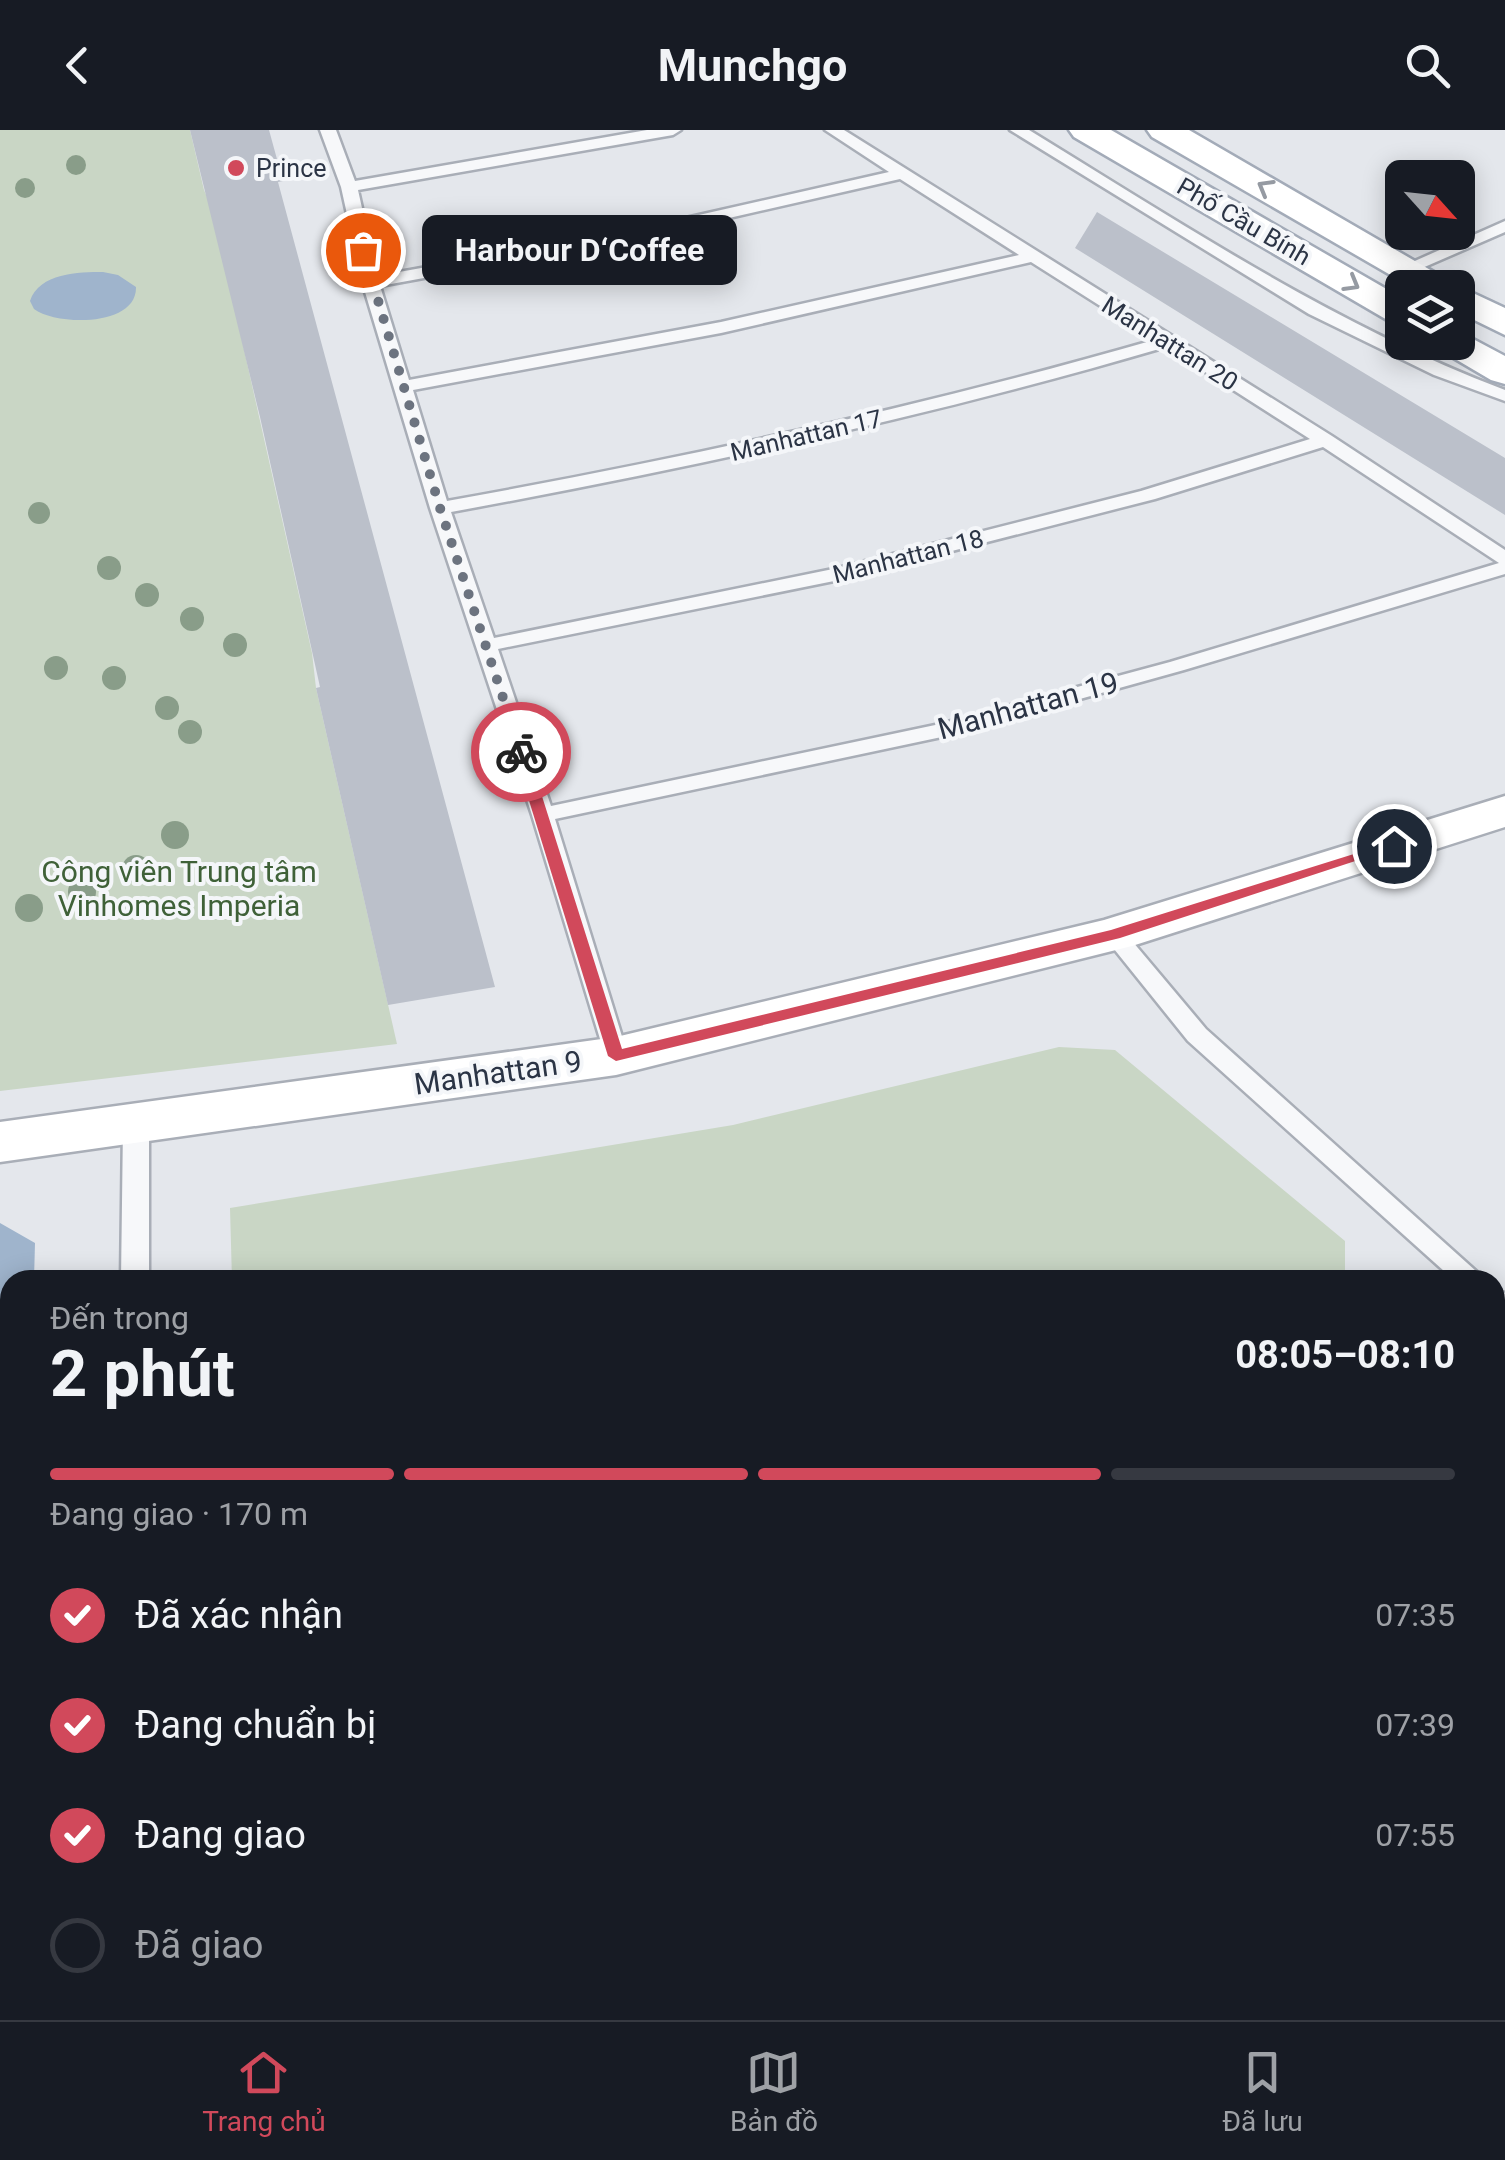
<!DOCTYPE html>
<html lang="vi">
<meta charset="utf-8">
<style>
:root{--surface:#171b24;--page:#242831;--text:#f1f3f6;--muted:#9ea1a6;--line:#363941;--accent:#d1495b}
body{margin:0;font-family:Roboto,sans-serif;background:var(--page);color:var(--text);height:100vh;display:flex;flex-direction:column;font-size:38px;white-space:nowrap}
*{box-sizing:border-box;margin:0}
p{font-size:32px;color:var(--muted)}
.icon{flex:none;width:55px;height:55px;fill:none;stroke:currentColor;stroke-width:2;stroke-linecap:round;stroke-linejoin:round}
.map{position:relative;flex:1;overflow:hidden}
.side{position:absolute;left:0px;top:1140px;width:1505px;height:750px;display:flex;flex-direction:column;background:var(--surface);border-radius:30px 30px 0 0;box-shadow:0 5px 25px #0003}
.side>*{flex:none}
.needle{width:65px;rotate:117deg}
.fabs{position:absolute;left:1385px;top:30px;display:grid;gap:20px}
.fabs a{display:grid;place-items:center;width:90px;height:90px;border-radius:15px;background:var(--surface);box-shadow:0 5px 25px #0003;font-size:50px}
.pin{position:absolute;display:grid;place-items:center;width:85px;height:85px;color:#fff;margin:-42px;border:5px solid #fff;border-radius:50%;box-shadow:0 2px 10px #0007}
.courier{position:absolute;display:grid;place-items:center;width:100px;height:100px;margin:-50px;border:8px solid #d1495b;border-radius:50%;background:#fff;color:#222;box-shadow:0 2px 12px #0007}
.bubble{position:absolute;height:70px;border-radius:15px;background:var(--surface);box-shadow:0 5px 25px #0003;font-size:32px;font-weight:700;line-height:70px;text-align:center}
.summary em{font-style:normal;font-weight:700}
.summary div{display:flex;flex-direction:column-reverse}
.summary{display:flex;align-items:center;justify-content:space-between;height:170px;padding:0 50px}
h1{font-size:65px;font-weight:700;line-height:75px}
.bar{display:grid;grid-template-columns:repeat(4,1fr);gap:15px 10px;align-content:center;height:120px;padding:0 50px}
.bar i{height:12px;border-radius:8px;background:var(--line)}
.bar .on{background:var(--accent)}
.bar p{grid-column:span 4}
ol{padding:0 50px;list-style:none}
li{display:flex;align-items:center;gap:30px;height:110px}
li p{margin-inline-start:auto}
li .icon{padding:10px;border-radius:50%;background:var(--accent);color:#fff;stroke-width:4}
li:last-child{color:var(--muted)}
li i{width:55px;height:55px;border:5px solid var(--line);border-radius:50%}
header{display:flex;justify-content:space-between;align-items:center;height:130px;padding:0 50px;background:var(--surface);font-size:45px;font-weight:700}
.tabs{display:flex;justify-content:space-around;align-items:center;height:140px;border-top:2px solid var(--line);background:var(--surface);font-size:28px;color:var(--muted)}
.tabs a{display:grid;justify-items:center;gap:5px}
.tabs .on{color:var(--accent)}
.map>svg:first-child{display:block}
.green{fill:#c9d6c5}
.water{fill:#9fb4cc}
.building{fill:#bbc0ca}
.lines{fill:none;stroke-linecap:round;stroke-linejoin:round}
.service-casing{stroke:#a9aeb7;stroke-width:5}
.secondary-casing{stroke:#a9aeb7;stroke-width:5}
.primary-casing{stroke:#a3abb8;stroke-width:5}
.service{fill:#f7f8fa;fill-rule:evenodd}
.secondary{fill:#fff;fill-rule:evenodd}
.primary{fill:#fff;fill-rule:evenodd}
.tree{fill:#899d89}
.oneway{stroke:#959aa2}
.route{fill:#d1495b}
.done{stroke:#6c737f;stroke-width:10;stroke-dasharray:0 18}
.poi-dot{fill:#d1495b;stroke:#f4f6f9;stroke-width:4}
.labels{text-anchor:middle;stroke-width:8;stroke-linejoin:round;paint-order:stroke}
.far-poi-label{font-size:25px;fill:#2b3445;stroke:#f4f6f9;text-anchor:start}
.far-street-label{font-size:25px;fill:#2b3445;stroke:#f4f6f9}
.street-label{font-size:30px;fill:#2b3445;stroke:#f4f6f9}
.park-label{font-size:30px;fill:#3f6138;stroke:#f4f6f9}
</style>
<header><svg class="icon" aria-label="back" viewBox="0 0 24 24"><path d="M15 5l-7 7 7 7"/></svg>Munchgo<svg class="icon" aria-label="search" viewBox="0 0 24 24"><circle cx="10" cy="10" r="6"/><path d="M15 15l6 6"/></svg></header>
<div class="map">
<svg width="1505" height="1890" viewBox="0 0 1505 1890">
<rect width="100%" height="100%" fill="#e4e7ec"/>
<path class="green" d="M0 0H190L204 60 213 81 312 523 316 558 397 914 0 961Z
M1059 917 1115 920 1345 1111V1150H232L230 1078 733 995Z"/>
<path class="water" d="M103 142 118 145 136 157C137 197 57 196 34 179L30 171C39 143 79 142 103 142Z
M0 1093 35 1113 34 1150H10V1880H18V1890H0Z"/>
<path class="building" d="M190 0H269L283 51 278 52 495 857 388 875 316 558 320 557 260 287Z
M1097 82 1505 328V385L1075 118Z"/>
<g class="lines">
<g class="service-casing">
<path id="service" d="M320 0H336L355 51 647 0H681L673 5 358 60 377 146 637 99 889 42 825 0H844L1332 306 1505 420V444L1184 540 951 605 555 689 628 926 625 932H607L532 685 430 378 362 152 341 57ZM900 49 1019 125 721 192 409 250 380 156 637 109ZM1031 132 1154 210C921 277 686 328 447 371L413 260 721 203ZM1166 217 1310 309 1141 361 838 438 494 508 451 382C692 338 931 286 1166 217ZM1323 317 1499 433 1170 532 940 594 551 676 498 519 839 450 1155 369Z
M1010 0H1029C1184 95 1334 195 1505 260V271L1434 245 1309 184Z
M1505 91V102L1413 142 1399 138Z
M1114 796 1122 799 1206 899 1486 1150H1454L1188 911 1106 809 1102 804 1106 799Z
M136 987 145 990 149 996V1150H121L123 996 127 990Z
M1495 1160 1505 1163V1189L1495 1186Z
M1505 1520V1550L1495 1553V1523Z
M119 1880H153L152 1888 156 1880H204L200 1890H118Z
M953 1880H998L994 1890H949Z"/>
</g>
<g class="secondary-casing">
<path id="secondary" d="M1505 666V697L1132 816 616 945 0 1032V992L616 907 1104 790Z"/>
</g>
<g class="primary-casing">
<path id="primary" d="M1069 0H1111L1402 168V194L1389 191 1074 7Z
M1147 0H1189L1458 156 1505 178V205L1458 182V158H1413L1152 7Z
M1458 201 1505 226V254L1491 250 1440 220 1435 212H1458Z"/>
</g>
<use href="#service" class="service"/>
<use href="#secondary" class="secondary"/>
<use href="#primary" class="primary"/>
</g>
<g class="tree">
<circle cx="76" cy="35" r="10"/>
<circle cx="25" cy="58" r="10"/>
<circle cx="39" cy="383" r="11"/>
<circle cx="109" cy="438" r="12"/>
<circle cx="147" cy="465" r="12"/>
<circle cx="192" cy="489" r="12"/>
<circle cx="235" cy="515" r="12"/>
<circle cx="56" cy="538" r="12"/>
<circle cx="114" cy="548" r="12"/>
<circle cx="167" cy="578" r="12"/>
<circle cx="190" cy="602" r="12"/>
<circle cx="175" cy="705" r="14"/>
<circle cx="136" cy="739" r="14"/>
<circle cx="82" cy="762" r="14"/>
<circle cx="29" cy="778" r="14"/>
</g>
<defs><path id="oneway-chevron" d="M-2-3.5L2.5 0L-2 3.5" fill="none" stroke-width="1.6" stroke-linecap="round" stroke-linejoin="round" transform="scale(2.5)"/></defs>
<g class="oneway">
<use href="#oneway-chevron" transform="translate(1265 57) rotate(-150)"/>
<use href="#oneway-chevron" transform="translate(1352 154) rotate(30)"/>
</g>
<path class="route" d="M521 618 528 622 622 919 1111 800 1389 713 1401 716 1120 808 616 931 608 926 514 622Z"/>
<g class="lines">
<path class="done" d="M363 120 440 378 521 622"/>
</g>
<circle class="poi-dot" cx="236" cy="38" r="10"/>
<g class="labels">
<g class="far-poi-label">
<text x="256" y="47">Prince</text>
</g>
<g class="far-street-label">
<text transform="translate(1244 91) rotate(30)" y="9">Phố Cầu Bính</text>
<text transform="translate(1170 213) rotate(32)" y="9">Manhattan 20</text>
<text transform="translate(806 305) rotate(-13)" y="9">Manhattan 17</text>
<text transform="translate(908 426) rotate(-14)" y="9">Manhattan 18</text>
</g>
<g class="street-label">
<text transform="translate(1028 576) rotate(-15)" y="10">Manhattan 19</text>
<text transform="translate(498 943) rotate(-8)" y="10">Manhattan 9</text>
</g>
<g class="park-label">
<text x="179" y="752">Công viên Trung tâm<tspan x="179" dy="34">Vinhomes Imperia</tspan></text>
</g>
</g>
</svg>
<div class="fabs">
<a><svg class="needle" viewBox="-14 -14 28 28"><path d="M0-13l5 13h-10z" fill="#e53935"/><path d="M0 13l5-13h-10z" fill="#9ea1a6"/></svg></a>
<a><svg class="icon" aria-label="layers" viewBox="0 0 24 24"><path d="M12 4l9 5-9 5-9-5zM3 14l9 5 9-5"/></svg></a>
</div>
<div class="pin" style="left:363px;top:120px;background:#ea580c"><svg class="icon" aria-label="bag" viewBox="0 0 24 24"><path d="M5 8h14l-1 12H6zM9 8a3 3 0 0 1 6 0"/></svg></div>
<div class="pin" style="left:1394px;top:716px;background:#1f2937"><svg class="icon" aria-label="home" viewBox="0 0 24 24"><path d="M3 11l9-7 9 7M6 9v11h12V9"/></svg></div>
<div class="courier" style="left:521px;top:622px"><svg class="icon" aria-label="bike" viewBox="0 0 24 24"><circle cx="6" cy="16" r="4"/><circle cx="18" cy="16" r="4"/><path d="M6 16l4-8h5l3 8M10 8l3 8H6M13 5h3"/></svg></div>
<div class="bubble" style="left:422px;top:85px;width:315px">Harbour D‘Coffee</div>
<section class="side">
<div class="summary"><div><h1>2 phút</h1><p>Đến trong</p></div><em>08:05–08:10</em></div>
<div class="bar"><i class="on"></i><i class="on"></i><i class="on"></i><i></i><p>Đang giao · 170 m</p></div>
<ol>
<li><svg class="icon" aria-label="check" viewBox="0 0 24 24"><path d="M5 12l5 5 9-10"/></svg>Đã xác nhận<p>07:35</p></li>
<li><svg class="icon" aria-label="check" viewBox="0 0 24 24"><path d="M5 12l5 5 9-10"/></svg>Đang chuẩn bị<p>07:39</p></li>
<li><svg class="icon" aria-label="check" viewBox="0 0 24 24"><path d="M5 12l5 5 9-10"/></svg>Đang giao<p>07:55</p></li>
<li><i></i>Đã giao</li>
</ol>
</section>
</div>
<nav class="tabs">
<a class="on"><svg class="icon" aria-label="home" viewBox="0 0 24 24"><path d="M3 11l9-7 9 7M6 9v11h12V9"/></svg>Trang chủ</a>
<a><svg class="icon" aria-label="map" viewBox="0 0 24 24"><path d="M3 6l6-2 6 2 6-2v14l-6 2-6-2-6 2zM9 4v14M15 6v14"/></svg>Bản đồ</a>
<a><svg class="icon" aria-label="saved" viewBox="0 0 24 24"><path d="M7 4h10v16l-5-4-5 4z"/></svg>Đã lưu</a>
</nav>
